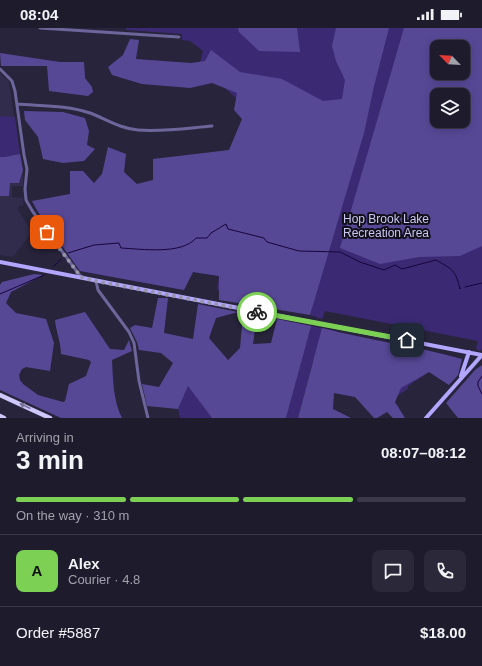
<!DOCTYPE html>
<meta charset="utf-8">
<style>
:root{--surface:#1e1b2d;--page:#2b2839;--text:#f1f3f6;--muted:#a1a1aa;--line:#3c3949;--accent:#7cd155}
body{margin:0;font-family:Arial,sans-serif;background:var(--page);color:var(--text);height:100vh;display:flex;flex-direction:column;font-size:15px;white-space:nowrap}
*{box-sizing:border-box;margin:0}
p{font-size:13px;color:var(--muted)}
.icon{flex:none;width:22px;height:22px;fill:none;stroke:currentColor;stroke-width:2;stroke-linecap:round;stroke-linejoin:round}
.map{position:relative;height:390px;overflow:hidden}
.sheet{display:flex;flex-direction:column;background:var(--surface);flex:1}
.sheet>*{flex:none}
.needle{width:26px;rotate:295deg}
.fabs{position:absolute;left:430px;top:12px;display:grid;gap:8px}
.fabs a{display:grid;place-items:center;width:40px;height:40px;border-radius:8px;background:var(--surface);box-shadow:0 2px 10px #0003,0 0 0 1px var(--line);font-size:20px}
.pin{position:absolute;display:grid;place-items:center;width:34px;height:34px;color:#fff;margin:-17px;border-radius:8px;box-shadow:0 2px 6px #0006}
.courier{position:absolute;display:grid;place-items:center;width:40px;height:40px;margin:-20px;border:3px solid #7cd155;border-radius:50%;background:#fff;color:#222;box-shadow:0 1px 5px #0007}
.overview em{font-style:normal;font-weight:700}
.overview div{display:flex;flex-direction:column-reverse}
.overview{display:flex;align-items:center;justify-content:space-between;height:68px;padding:0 16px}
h1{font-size:26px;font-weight:700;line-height:30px}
.bar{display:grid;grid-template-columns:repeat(4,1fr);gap:6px 4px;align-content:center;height:48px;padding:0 16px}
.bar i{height:5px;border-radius:3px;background:var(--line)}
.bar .on{background:var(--accent)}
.bar p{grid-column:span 4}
.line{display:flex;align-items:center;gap:10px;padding:0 16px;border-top:1px solid var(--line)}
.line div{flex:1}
.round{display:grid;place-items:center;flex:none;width:42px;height:42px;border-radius:8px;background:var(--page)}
.status{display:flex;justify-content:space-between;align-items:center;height:28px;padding:0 20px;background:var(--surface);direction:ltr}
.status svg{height:11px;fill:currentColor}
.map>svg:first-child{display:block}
.built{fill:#312c4b}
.green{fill:#3b2a73;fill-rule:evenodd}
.forest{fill:#574896;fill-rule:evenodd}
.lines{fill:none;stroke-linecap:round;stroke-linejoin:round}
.stream{stroke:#17043c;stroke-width:1}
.minor{stroke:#6d669b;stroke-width:3}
.major{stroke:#b2a6fe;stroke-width:4}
.highway{stroke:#cec8fd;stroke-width:4.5}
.oneway{fill:#797597}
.done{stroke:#9795a8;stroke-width:4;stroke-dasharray:0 7.2}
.route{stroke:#7cd155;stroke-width:5}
.labels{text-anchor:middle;stroke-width:4;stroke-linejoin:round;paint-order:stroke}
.park-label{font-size:12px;fill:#cbc7f3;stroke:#110f1a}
</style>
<div class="status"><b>08:04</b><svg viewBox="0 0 49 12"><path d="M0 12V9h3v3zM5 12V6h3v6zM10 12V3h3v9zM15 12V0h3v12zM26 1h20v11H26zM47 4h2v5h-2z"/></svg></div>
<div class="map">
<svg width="482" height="390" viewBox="0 0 482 390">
<rect width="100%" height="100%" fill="#28243c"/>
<path class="built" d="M0 45 9 54 23 144V158H12V169L23 170V178H19L18 182 32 204 13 229 0 227Z"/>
<path class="green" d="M125 0H482V321L480 323 477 322 476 320 478 313 325 283 322 291 310 287 312 281 217 262 219 248 193 244 178 261 80 243 38 184 32 173 93 174 147 166 238 129 249 81 199 38 203 23 190 13 182 12V6L127 2ZM437 19H463V45H437ZM437 67H463V93H437Z
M0 88 15 89 20 126 5 129H0Z
M277 291 336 303 335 310 461 335 458 347 449 357 429 344 408 358V361L395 369H355L329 364 313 333 298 390H286L302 329 273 311Z
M188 357 212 390H180L178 381Z"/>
<path class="forest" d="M238 0H297L300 24 259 23 239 4Z
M336 0H389L374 58 364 105 310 287 219 272V248L193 244 184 262 80 243 38 184 32 173 70 166V143H83L94 155 102 146 108 119 126 126 124 144 137 156 153 152V131L229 122 242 91 234 82 237 65 212 55 190 60 142 56 112 47 108 39 123 27 130 11 139 12 136 31 191 35 205 33 211 22 240 44 282 51 323 73 342 71 345 52 336 33 332 18Z
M404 0H482V218L460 228 419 229 380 236 340 220ZM437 19H463V45H437ZM437 67H463V93H437Z
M0 25 60 34H84L85 50 92 59 93 64 88 68 49 63 47 38H1Z
M24 83 63 84 85 90 89 103 87 117 95 121 84 133 63 135 43 131 38 109 25 92Z
M20 126 23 142 19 155H10L9 168H0V129H5Z
M34 246 43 247 11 264 6 275 16 285 46 291 54 315 50 343 26 339 22 341 19 347 20 352 23 356 38 367 63 374 65 373 69 356 86 348 91 334 89 332 61 326C61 314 56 304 55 292L85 284 110 321 124 322 129 312 132 323 112 332C113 350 113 373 122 390H61L0 362V257L2 254Z
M158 270H168L164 305 193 311 198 276 238 284 216 290 209 310 228 332 240 320 243 286 257 288 253 316 271 315 277 291 311 298 286 390H212L188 358 178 381 147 378 142 356 159 359 173 335 161 325 139 322 137 314 130 300 135 297 152 300Z
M322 300C368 312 416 318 462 331L458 347 449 357 429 344 401 360 395 374 405 390H393L387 384 377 390H374L355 369 334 365 333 381 351 390H298Z
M482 337V390H458L446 375 475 342Z"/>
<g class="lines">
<path class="stream" d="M68 225 94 217 119 215 121 220C141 221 182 227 196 210H207L211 205 226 196 228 201 264 210 267 214 299 223 340 224 360 234 384 242 395 237 402 241 436 232C453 242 455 241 460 261L461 260
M53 239 61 231
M465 259 482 255
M0 266 44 247
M482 348 478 354V358L482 366"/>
<path class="minor" d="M40 0 179 9
M0 41 12 53 15 63 24 127 27 141 25 161 26 172 33 184 81 249
M17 76C41 78 67 77 90 85 106 91 121 101 138 102 163 104 188 100 212 98
M96 253 98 262 129 304 134 315 139 353 148 390"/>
<path class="major" d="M0 234 482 327
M461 348 469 324
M426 390 482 327"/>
<path class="highway" d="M0 367 50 390
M0 388 4 390"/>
</g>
<defs><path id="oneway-solid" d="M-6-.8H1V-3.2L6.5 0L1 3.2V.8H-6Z"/></defs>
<use class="oneway" href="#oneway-solid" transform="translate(25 378) rotate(-155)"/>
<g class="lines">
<path class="done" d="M47 204 81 249 96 253 257 284"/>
<path class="route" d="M257 284 407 312"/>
</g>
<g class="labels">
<g class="park-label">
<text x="386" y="195">Hop Brook Lake<tspan x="386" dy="14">Recreation Area</tspan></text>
</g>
</g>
</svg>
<div class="fabs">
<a><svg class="needle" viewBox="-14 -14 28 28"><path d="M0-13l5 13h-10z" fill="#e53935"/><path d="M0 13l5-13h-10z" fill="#a1a1aa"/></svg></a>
<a><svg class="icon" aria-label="layers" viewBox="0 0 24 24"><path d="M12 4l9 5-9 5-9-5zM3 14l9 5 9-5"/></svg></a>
</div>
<div class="pin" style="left:47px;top:204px;background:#ea580c"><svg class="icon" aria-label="bag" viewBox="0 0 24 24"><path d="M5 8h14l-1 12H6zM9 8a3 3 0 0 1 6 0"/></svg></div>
<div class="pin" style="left:407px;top:312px;background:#1f2937"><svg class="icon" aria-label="home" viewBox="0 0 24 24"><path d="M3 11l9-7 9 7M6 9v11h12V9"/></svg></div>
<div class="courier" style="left:257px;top:284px"><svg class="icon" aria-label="bike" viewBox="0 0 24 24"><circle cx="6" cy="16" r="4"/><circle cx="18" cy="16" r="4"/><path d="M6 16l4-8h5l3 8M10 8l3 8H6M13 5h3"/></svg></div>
</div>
<section class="sheet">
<div class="overview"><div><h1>3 min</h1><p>Arriving in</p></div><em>08:07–08:12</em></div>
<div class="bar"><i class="on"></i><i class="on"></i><i class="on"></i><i></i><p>On the way · 310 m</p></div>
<div class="line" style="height:72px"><b class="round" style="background:var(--accent);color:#111">A</b><div><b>Alex</b><p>Courier · 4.8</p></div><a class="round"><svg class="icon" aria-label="chat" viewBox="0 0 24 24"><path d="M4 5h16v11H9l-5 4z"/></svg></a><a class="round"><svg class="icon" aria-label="phone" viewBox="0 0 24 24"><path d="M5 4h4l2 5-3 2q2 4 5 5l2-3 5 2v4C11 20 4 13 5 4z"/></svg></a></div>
<div class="line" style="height:52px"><div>Order #5887</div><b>$18.00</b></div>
</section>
